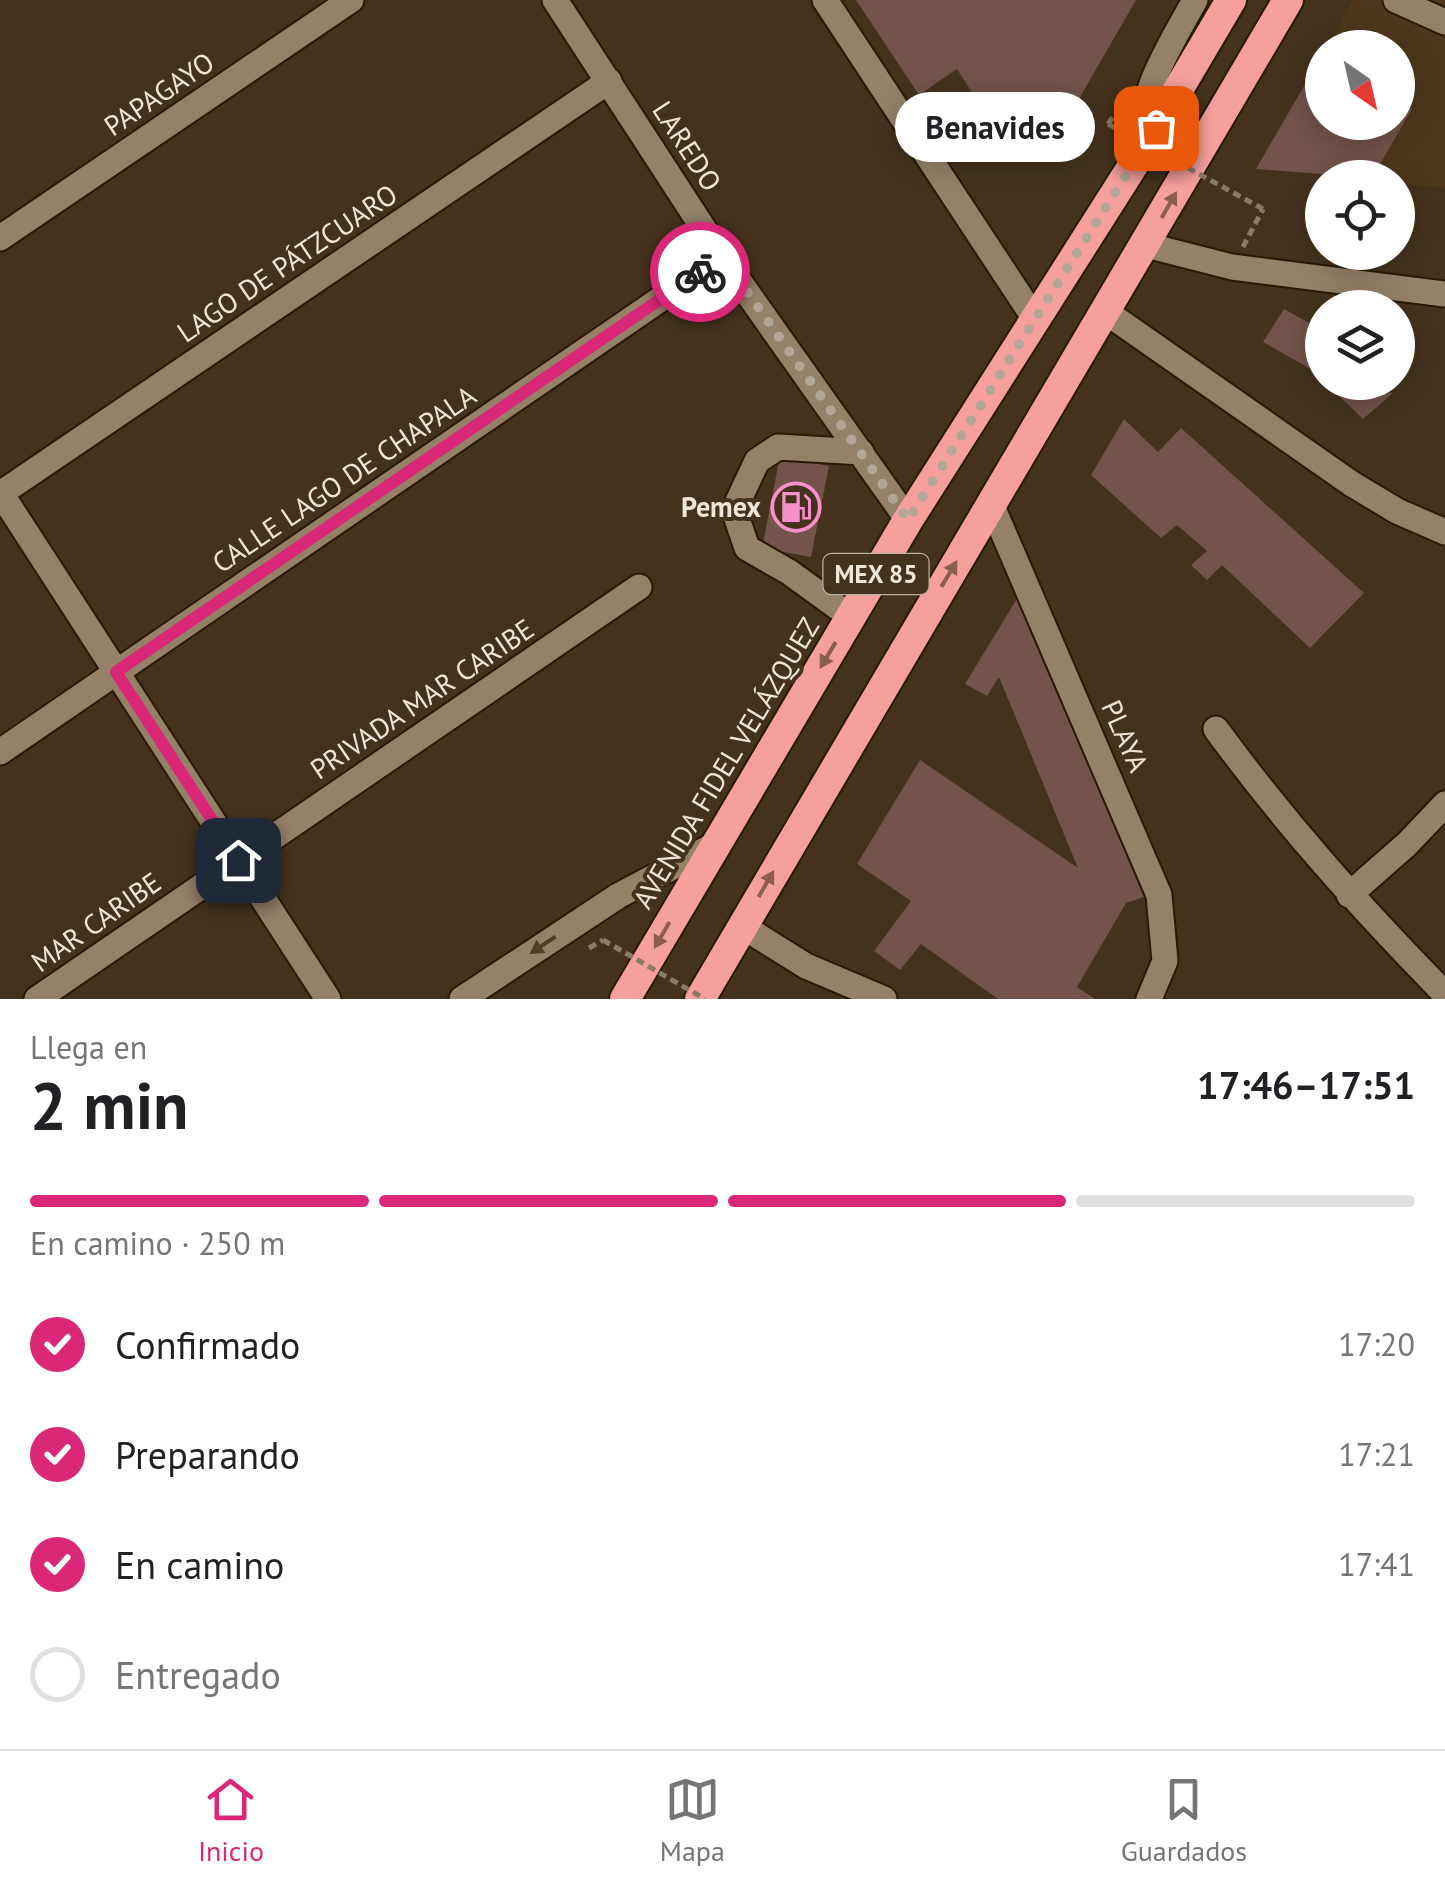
<!DOCTYPE html>
<html lang="es">
<meta charset="utf-8">
<style>
:root{--surface:#fff;--page:#f2f2f2;--text:#202124;--muted:#757577;--line:#e0e0e0;--accent:#db2777}
body{margin:0;font-family:"PT Sans",sans-serif;background:var(--page);color:var(--text);height:100vh;display:flex;flex-direction:column;font-size:38px;white-space:nowrap}
*{box-sizing:border-box;margin:0}
p{font-size:32px;color:var(--muted)}
.icon{flex:none;width:55px;height:55px;fill:none;stroke:currentColor;stroke-width:2;stroke-linecap:round;stroke-linejoin:round}
.map{position:relative;height:999px;overflow:hidden}
.sheet{display:flex;flex-direction:column;background:var(--surface);flex:1}
.sheet>*{flex:none}
.needle{width:65px;rotate:146deg}
.controls{position:absolute;left:1305px;top:30px;display:grid;gap:20px}
.controls a{display:grid;place-items:center;width:110px;height:110px;border-radius:50%;background:var(--surface);box-shadow:0 5px 25px #0003;font-size:50px}
.pin{position:absolute;display:grid;place-items:center;width:85px;height:85px;color:#fff;margin:-42px;border-radius:20px;box-shadow:0 5px 15px #0006}
.courier{position:absolute;display:grid;place-items:center;width:100px;height:100px;margin:-50px;border:8px solid #db2777;border-radius:50%;background:#fff;color:#222;box-shadow:0 2px 12px #0007}
.bubble{position:absolute;height:70px;border-radius:35px;background:var(--surface);box-shadow:0 5px 25px #0003;font-size:32px;font-weight:700;line-height:70px;text-align:center}
.head em{font-style:normal;font-weight:700}
.head div{display:flex;flex-direction:column-reverse}
.head{display:flex;align-items:center;justify-content:space-between;height:170px;padding:0 30px}
h1{font-size:65px;font-weight:700;line-height:75px}
.bar{display:grid;grid-template-columns:repeat(4,1fr);gap:15px 10px;align-content:center;height:120px;padding:0 30px}
.bar i{height:12px;border-radius:8px;background:var(--line)}
.bar .on{background:var(--accent)}
.bar p{grid-column:span 4}
ol{padding:0 30px;list-style:none}
li{display:flex;align-items:center;gap:30px;height:110px}
li p{margin-inline-start:auto}
li .icon{padding:10px;border-radius:50%;background:var(--accent);color:#fff;stroke-width:4}
li:last-child{color:var(--muted)}
li i{width:55px;height:55px;border:5px solid var(--line);border-radius:50%}
.dock{display:flex;justify-content:space-around;align-items:center;height:140px;border-top:2px solid var(--line);background:var(--surface);font-size:28px;color:var(--muted)}
.dock a{display:grid;justify-items:center;gap:5px}
.dock .on{color:var(--accent)}
.map>svg:first-child{display:block}
.built{fill:#4e371b}
.building{fill:#73534a}
.lines{fill:none;stroke-linecap:round;stroke-linejoin:round}
.minor-casing{stroke:#2a1904;stroke-width:29}
.highway-casing{stroke:#2a1904;stroke-width:34}
.path{stroke:#8a7a68;stroke-width:5;stroke-dasharray:8 5;stroke-linecap:butt}
.minor{stroke:#958068;stroke-width:25}
.highway{stroke:#f6a09d;stroke-width:30}
.path-bridge{stroke:#8a7a68;stroke-width:5;stroke-dasharray:8 5;stroke-linecap:butt}
.oneway{fill:#8b5e50}
.oneway2{fill:#503e27}
.done{stroke:#b4a696;stroke-width:10;stroke-dasharray:0 18}
.route{stroke:#db2777;stroke-width:12}
.labels{text-anchor:middle;stroke-width:8;stroke-linejoin:round;paint-order:stroke}
.shield{fill:#44321c;stroke:#bdafa0;stroke-width:2.5}
.shield-label{font-size:25px;font-weight:bold;fill:#f1e5d8}
.street-label{font-size:28px;fill:#f1e5d8;stroke:#44321c}
.poi-label{font-size:28px;font-weight:bold;fill:#f1e5d8;stroke:#44321c;text-anchor:end}
</style>
<div class="map">
<svg width="1445" height="999" viewBox="0 0 1445 999">
<rect width="100%" height="100%" fill="#44321c"/>
<path class="built" d="M1353 0H1445V188L1398 183V178L1372 177 1411 108 1398 101V48H1327Z"/>
<path class="building" d="M856 0H1136L1046 156 1015 105 990 121 957 69 919 95Z
M1322 55V122H1398V101L1412 109 1372 178 1256 169Z
M1284 309 1322 330V380L1314 371 1263 342Z
M1325 382H1385L1382 385 1392 394 1363 419Z
M1124 419 1158 452 1181 428 1364 593 1310 648 1222 565 1207 580 1191 565 1207 551 1177 525 1161 538 1091 475Z
M780 456 829 466 811 557 762 548Z
M1018 597 1144 897 1126 903 1077 987 1095 999H998L921 944 900 970 874 951 911 901 857 864 920 760 1078 868 999 677 987 696 965 684Z"/>
<g class="lines">
<g class="minor-casing">
<path id="minor" d="M555 0 722 257 908 520
M825 0 1035 319
M1396 0 1445 22
M1139 156C1140 90 1164 56 1195 0
M0 238 351 0
M1146 245 1232 267 1445 294
M1106 312 1352 484 1397 511 1445 532
M0 492 328 999
M0 494 609 81
M991 504 1159 895 1165 961 1149 999
M851 617 789 572 747 548 734 510 757 461 778 447 861 452
M1216 729C1287 826 1361 908 1445 994
M0 752 722 257
M1349 895 1407 844 1445 804
M742 926 806 966 884 999
M37 999 639 587
M462 999 618 896 718 843"/>
</g>
<g class="highway-casing">
<path id="highway" d="M625 999 908 520 1139 156 1231 0
M700 999 1288 0"/>
</g>
<path class="path" d="M1108 124 1118 110
M1243 247 1263 209
M589 948 603 940"/>
<use href="#minor" class="minor"/>
<use href="#highway" class="highway"/>
<path class="path-bridge" d="M1108 124 1263 209
M603 940 705 999"/>
</g>
<defs><path id="oneway-solid" d="M-6-.8H1V-3.2L6.5 0L1 3.2V.8H-6Z" transform="scale(2.5)"/></defs>
<g class="oneway">
<use href="#oneway-solid" transform="translate(1169 205) rotate(-60)"/>
<use href="#oneway-solid" transform="translate(949 574) rotate(-59)"/>
<use href="#oneway-solid" transform="translate(828 655) rotate(121)"/>
<use href="#oneway-solid" transform="translate(766 884) rotate(-60)"/>
<use href="#oneway-solid" transform="translate(662 935) rotate(120)"/>
</g>
<use class="oneway2" href="#oneway-solid" transform="translate(543 945) rotate(146)"/>
<g class="lines">
<path class="done" d="M700 272 722 256 908 520 1156 128"/>
<path class="route" d="M238 860 116 672 700 272"/>
</g>
<defs>
<g id="fuel-ring" transform="scale(2.5)"><circle r="9.5" fill="#44321c" stroke="#f890cb" stroke-width="1.5"/><path d="M-5.5-6h7V0h2V4h1.3V-2.5L3-4.5l.8-.8L6-3V5H2.5V1h-1V6h-7ZM-4.2-4.7v3.2H.2V-4.7Z" fill="#f890cb"/></g>
</defs>
<g fill-rule="evenodd">
<use href="#fuel-ring" x="796" y="507"/>
</g>
<g class="labels">
<rect class="shield" x="823.5" y="554" width="105" height="40" rx="8"/>
<g class="shield-label">
<text x="876" y="583">MEX 85</text>
</g>
<g class="street-label">
<text transform="translate(159 94) rotate(-34)" y="10">PAPAGAYO</text>
<text transform="translate(687 146) rotate(57)" y="10">LAREDO</text>
<text transform="translate(287 263) rotate(-34)" y="10">LAGO DE PÁTZCUARO</text>
<text transform="translate(344 479) rotate(-34)" y="10">CALLE LAGO DE CHAPALA</text>
<text transform="translate(422 699) rotate(-34)" y="10">PRIVADA MAR CARIBE</text>
<text transform="translate(1125 736) rotate(66)" y="10">PLAYA</text>
<text transform="translate(726 763) rotate(-59)" y="10">AVENIDA FIDEL VELÁZQUEZ</text>
<text transform="translate(96 922) rotate(-35)" y="10">MAR CARIBE</text>
</g>
<g class="poi-label">
<text x="761" y="517">Pemex</text>
</g>
</g>
</svg>
<div class="controls">
<a><svg class="needle" viewBox="-14 -14 28 28"><path d="M0-13l5 13h-10z" fill="#e53935"/><path d="M0 13l5-13h-10z" fill="#757577"/></svg></a>
<a><svg class="icon" aria-label="locate" viewBox="0 0 24 24"><circle cx="12" cy="12" r="6"/><path d="M12 2v4M12 18v4M2 12h4M18 12h4"/></svg></a>
<a><svg class="icon" aria-label="layers" viewBox="0 0 24 24"><path d="M12 4l9 5-9 5-9-5zM3 14l9 5 9-5"/></svg></a>
</div>
<div class="pin" style="left:1156px;top:128px;background:#ea580c"><svg class="icon" aria-label="bag" viewBox="0 0 24 24"><path d="M5 8h14l-1 12H6zM9 8a3 3 0 0 1 6 0"/></svg></div>
<div class="pin" style="left:238px;top:860px;background:#1f2937"><svg class="icon" aria-label="home" viewBox="0 0 24 24"><path d="M3 11l9-7 9 7M6 9v11h12V9"/></svg></div>
<div class="courier" style="left:700px;top:272px"><svg class="icon" aria-label="bike" viewBox="0 0 24 24"><circle cx="6" cy="16" r="4"/><circle cx="18" cy="16" r="4"/><path d="M6 16l4-8h5l3 8M10 8l3 8H6M13 5h3"/></svg></div>
<div class="bubble" style="left:895px;top:92px;width:200px">Benavides</div>
</div>
<section class="sheet">
<div class="head"><div><h1>2 min</h1><p>Llega en</p></div><em>17:46–17:51</em></div>
<div class="bar"><i class="on"></i><i class="on"></i><i class="on"></i><i></i><p>En camino · 250 m</p></div>
<ol>
<li><svg class="icon" aria-label="check" viewBox="0 0 24 24"><path d="M5 12l5 5 9-10"/></svg>Confirmado<p>17:20</p></li>
<li><svg class="icon" aria-label="check" viewBox="0 0 24 24"><path d="M5 12l5 5 9-10"/></svg>Preparando<p>17:21</p></li>
<li><svg class="icon" aria-label="check" viewBox="0 0 24 24"><path d="M5 12l5 5 9-10"/></svg>En camino<p>17:41</p></li>
<li><i></i>Entregado</li>
</ol>
</section>
<nav class="dock">
<a class="on"><svg class="icon" aria-label="home" viewBox="0 0 24 24"><path d="M3 11l9-7 9 7M6 9v11h12V9"/></svg>Inicio</a>
<a><svg class="icon" aria-label="map" viewBox="0 0 24 24"><path d="M3 6l6-2 6 2 6-2v14l-6 2-6-2-6 2zM9 4v14M15 6v14"/></svg>Mapa</a>
<a><svg class="icon" aria-label="saved" viewBox="0 0 24 24"><path d="M7 4h10v16l-5-4-5 4z"/></svg>Guardados</a>
</nav>
